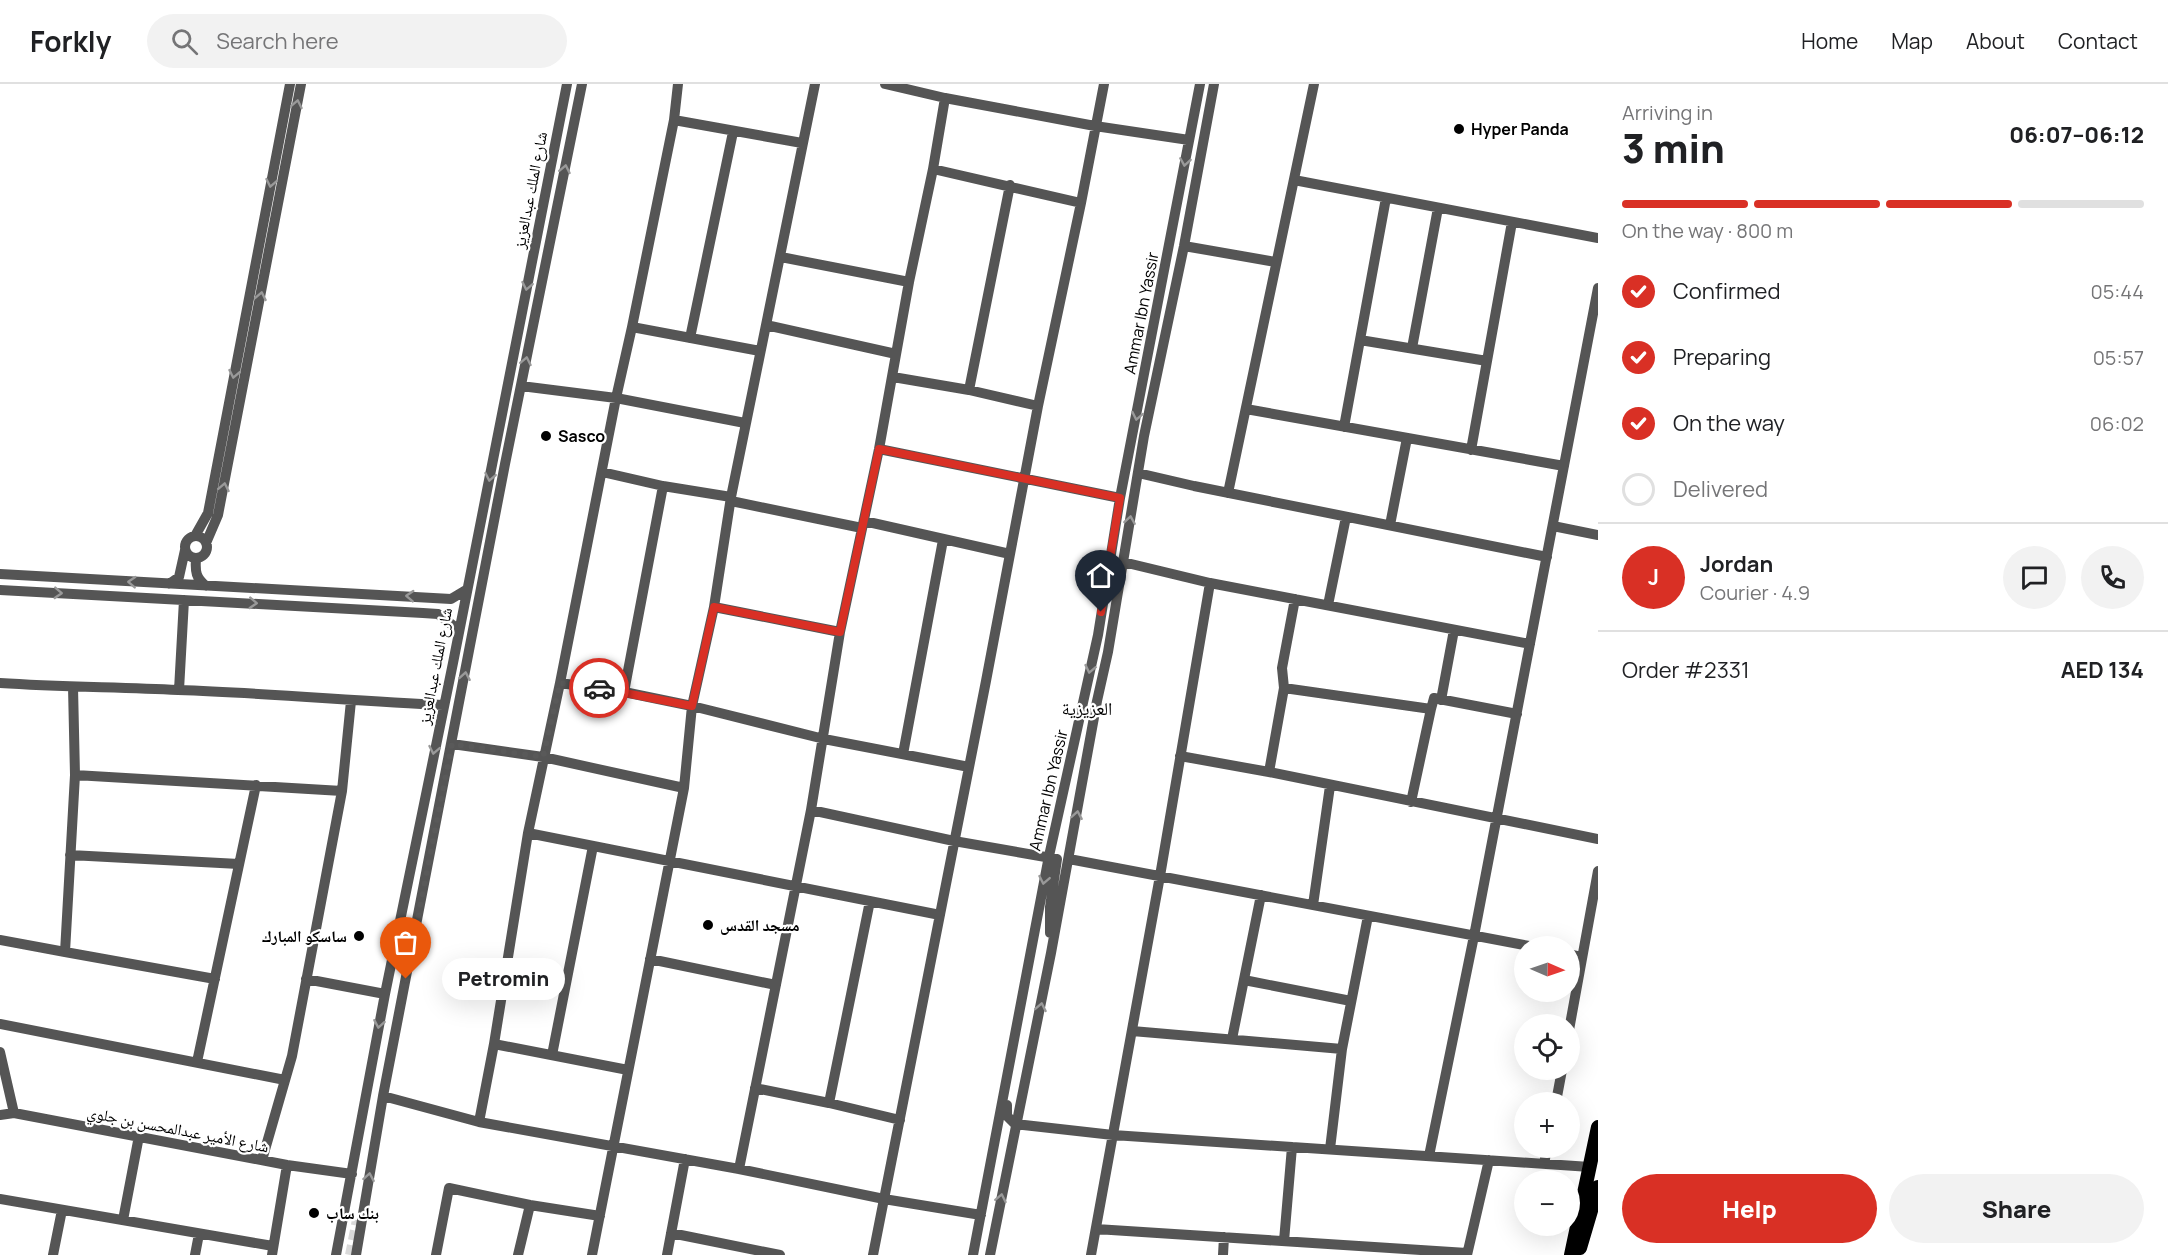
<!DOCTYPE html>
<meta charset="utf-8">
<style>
:root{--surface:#fff;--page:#f2f2f2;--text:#202124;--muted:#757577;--line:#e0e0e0;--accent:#d93025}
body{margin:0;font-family:Manrope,"Noto Naskh Arabic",sans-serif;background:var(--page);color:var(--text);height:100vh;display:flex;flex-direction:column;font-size:22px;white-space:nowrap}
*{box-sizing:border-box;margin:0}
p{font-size:20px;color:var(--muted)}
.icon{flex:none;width:33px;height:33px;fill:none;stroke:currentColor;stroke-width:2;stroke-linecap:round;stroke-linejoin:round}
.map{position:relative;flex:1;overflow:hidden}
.details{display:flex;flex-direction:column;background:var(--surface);width:570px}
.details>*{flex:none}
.needle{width:39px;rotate:92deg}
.controls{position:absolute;left:1514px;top:852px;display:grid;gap:12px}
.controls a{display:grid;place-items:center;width:66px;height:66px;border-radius:50%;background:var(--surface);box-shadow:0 6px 24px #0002;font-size:30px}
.pin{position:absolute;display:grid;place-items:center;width:51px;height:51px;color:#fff;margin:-62px -26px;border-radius:50% 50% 50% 0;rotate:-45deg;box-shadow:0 0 6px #0007}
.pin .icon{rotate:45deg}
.courier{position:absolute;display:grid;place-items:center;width:60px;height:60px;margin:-30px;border:4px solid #d93025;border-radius:50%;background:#fff;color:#222;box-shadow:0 2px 8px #0007}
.bubble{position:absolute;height:42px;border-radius:21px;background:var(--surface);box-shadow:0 6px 24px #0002;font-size:20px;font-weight:800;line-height:42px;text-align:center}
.head em{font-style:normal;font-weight:800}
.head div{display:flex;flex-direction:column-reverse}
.head{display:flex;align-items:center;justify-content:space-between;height:102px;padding:0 24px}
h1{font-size:39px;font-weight:800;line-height:45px}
.bar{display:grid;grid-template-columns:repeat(4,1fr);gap:9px 6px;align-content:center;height:72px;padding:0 24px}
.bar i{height:8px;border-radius:4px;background:var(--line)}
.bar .on{background:var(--accent)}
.bar p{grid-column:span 4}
.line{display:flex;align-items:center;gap:15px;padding:0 24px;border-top:2px solid var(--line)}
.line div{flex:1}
.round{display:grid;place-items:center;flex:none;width:63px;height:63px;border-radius:32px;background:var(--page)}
ol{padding:0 24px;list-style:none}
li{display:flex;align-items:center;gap:18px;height:66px}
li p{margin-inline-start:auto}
li .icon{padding:6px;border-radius:50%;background:var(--accent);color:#fff;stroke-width:4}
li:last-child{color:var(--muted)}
li i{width:33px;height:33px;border:3px solid var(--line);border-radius:50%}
.action{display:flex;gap:12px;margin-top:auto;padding:12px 24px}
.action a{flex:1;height:69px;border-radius:36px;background:var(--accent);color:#fff;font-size:24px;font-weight:800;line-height:69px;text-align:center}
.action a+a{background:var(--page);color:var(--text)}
header{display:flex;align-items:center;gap:36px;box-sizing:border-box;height:84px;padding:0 30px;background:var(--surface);border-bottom:2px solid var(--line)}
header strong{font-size:28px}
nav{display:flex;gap:33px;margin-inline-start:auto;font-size:21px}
.search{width:420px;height:54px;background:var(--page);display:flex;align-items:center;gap:15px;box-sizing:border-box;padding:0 21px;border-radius:33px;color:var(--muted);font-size:22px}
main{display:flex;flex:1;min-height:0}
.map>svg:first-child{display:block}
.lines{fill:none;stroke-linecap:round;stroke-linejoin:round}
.minor-tunnel{stroke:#d9d9d9;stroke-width:10;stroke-dasharray:10 5;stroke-linecap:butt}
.minor{stroke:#555;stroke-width:10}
.major{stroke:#000;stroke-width:14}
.oneway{stroke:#999}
.done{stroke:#595959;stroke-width:6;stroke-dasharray:0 10.8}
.route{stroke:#d93025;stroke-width:8}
.poi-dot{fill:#000;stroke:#fff;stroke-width:2}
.labels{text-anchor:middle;stroke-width:4.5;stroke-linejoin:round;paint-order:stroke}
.poi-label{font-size:16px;font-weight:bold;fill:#000;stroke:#fff;text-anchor:start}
.street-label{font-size:16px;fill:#000;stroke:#fff}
.neighbourhood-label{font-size:18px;fill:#000;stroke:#fff}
</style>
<header>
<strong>Forkly</strong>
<div class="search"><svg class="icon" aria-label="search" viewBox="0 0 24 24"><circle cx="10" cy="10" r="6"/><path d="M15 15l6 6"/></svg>Search here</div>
<nav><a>Home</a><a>Map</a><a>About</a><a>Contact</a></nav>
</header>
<main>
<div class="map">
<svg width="1598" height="1171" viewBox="0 0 1598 1171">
<rect width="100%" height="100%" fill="#fff"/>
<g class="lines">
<path class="minor-tunnel" d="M350 1171 357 1136"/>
<path class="minor" d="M885 0 945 14 1095 42 1189 56
M674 36 802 59
M933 85 1081 119
M1294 96 1598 154
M1184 162 1276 178
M781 173 909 198
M766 241 896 270
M632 243 760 267
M690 254 733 48
M1360 256 1487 277
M1412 264 1438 124
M893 293 969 306 1038 322
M521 302 616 314 745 339
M969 306 1010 101
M1246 325 1564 382
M1344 343 1386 114
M879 365 1120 414
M1471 366 1512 138
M602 388 663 402 731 413
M1138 389 1194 402 1547 473
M1228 409 1314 0
M731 417 862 444
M864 437 1010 470
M1390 441 1407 354
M1553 442 1598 451
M185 463a11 11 0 1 1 22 0a11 11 0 1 1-22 0Z
M195 452 208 429 290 0
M206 459 218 431 301 0
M196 475C195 488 196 494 206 502
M1123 478 1210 499 1530 560
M0 490 451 515 466 506
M169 500 179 493 185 466
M0 506 423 529 438 530 459 546
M1328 521 1346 433
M714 523 840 548
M0 599C59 603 119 603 178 606 267 609 355 617 443 621
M560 599 624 608 692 622 824 655 969 683
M1284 604 1282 584 1295 515
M179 606 184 516
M624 608 663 402
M1441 616 1454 546
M1431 625 1434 614 1517 630
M452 660 543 673 684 704
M903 670 943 456
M1180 672 1269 688 1598 755
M1269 688 1284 604 1431 625 1411 718
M75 691 342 707
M811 726 954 757 1057 775 1050 823V849
M528 749 940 831
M70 771 239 780
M1069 775 1529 862
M1313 821 1330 702
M0 856 65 868 75 691 73 603
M65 868 215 895
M1569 870 1582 873
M650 875 776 901
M306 895 385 910
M1244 896 1351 917
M0 940 285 996
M1569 946 1598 787
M1132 947 1342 965
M1232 955 1261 811
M494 960 628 986
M0 968 14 1029
M552 971 593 762
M197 978 256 701
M755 1004 829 1019 900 1036
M383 1012 479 1038 739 1085 884 1115 981 1131
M1556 1018 1562 986
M829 1019 870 817
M1007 1021V1032L1015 1040 1113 1051 1590 1083
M0 1031 14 1029 287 1081 352 1090
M479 1038 494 960 528 749 560 599 616 314 632 243 674 36 678 0
M1330 1065 1342 965 1368 832
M1429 1072 1474 852 1598 204
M262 1076 292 972 342 707 351 617
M1544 1080 1547 1064
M739 1085 811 726 840 548 879 365 909 198 933 85 945 14
M0 1115 273 1162
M123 1136 139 1052
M1096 1145 1467 1169
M671 1149 780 1171
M1284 1157 1292 1063
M53 1171 62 1126
M195 1171 199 1150
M272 1171 287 1081
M336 1171 385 910 453 579 567 0
M356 1171 383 1012 505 380 582 0
M436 1171 449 1104 530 1121 600 1132
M518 1171 530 1121
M592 1171 684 704 692 622 714 523 731 413 815 0
M667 1171 685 1075
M873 1171 986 597 1038 322 1081 119 1104 0
M973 1171 1049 772 1098 551 1120 414 1200 0
M990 1171 1051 869 1097 617 1108 568 1144 352 1184 162 1214 0
M1091 1171 1160 792 1210 499
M1223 1171 1224 1153
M1467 1171 1489 1076"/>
<path class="major" d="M1580 1164 1598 1103
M1571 1171 1598 1043"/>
</g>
<defs><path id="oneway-chevron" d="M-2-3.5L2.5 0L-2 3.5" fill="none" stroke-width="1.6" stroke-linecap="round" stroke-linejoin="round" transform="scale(1.5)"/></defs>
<g class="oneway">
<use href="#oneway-chevron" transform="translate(297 20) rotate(-79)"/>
<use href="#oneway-chevron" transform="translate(1185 78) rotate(99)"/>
<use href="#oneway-chevron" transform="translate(565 85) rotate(-79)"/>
<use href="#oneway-chevron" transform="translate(271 99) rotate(101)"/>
<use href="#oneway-chevron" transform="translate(527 202) rotate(101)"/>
<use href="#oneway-chevron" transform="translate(261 212) rotate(-79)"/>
<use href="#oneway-chevron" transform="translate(526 277) rotate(-79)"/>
<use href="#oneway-chevron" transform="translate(234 290) rotate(101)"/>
<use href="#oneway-chevron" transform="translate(1137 332) rotate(101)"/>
<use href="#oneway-chevron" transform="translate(490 393) rotate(101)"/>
<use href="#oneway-chevron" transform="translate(224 403) rotate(-79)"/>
<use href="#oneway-chevron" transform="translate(1130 436) rotate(-81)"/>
<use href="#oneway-chevron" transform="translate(132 498) rotate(-177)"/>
<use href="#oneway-chevron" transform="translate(58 509) rotate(3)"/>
<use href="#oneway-chevron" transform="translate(410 512) rotate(-177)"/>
<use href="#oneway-chevron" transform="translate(253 519) rotate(3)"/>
<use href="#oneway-chevron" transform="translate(1090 585) rotate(102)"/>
<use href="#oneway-chevron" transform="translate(465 592) rotate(-80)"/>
<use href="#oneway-chevron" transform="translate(434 666) rotate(101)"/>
<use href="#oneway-chevron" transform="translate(1077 731) rotate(-80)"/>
<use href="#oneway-chevron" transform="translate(1044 796) rotate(101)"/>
<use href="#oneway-chevron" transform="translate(1041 923) rotate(-79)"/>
<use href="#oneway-chevron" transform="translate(379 940) rotate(100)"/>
<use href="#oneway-chevron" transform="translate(369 1093) rotate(-80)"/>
<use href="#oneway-chevron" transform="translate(1001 1114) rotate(-79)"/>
</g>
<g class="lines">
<path class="done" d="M406 895 452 660 543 673 560 599 599 604"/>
<path class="route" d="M599 604 692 622 714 523 840 548 879 365 1120 414 1101 528"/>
</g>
<g class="poi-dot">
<circle cx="1459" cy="45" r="6"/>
<circle cx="546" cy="352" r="6"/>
<circle cx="708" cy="841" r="6"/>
<circle cx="359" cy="852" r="6"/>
<circle cx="314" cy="1129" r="6"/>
</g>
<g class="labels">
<g class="poi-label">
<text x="1471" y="51">Hyper Panda</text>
<text x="558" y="358">Sasco</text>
<text x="720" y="847">مسجد القدس</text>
<text x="347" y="858" text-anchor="end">ساسكو المبارك</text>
<text x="326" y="1135">بنك ساب</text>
</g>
<g class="street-label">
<text transform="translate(530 106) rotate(-79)" y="6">شارع الملك عبدالعزيز</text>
<text transform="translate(1141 229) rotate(-79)" y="6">Ammar Ibn Yassir</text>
<text transform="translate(435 582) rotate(-79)" y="6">شارع الملك عبدالعزيز</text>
<text transform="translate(1048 706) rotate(-77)" y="6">Ammar Ibn Yassir</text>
<text transform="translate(178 1045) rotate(11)" y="6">شارع الأمير عبدالمحسن بن جلوي</text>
</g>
<g class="neighbourhood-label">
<text x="1087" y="631">العزيزية</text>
</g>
</g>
</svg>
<div class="controls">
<a><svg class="needle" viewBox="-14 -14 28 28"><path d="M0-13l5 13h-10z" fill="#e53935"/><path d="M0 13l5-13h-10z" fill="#757577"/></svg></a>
<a><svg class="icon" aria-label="locate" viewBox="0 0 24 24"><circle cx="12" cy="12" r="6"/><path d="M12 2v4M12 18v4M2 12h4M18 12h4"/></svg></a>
<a>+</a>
<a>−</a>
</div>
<div class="pin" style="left:406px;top:895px;background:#ea580c"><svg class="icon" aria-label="bag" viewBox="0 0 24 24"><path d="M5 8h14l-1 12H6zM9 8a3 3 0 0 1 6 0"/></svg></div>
<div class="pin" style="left:1101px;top:528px;background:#1f2937"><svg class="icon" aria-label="home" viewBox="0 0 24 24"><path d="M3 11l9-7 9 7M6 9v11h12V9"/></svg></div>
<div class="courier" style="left:599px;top:604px"><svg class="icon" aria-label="car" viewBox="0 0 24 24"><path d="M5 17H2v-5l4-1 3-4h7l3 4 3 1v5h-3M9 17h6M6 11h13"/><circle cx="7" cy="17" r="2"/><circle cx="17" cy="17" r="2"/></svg></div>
<div class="bubble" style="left:442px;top:874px;width:123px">Petromin</div>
</div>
<section class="details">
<div class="head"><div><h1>3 min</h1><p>Arriving in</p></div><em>06:07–06:12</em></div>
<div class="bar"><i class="on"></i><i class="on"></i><i class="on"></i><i></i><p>On the way · 800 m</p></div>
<ol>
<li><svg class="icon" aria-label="check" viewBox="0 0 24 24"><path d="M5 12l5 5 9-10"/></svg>Confirmed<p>05:44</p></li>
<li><svg class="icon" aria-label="check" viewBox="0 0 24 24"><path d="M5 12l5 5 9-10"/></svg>Preparing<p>05:57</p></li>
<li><svg class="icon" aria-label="check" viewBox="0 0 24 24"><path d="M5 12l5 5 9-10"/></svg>On the way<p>06:02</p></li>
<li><i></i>Delivered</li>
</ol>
<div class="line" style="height:108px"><b class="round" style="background:var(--accent);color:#fff">J</b><div><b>Jordan</b><p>Courier · 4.9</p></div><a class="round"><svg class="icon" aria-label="chat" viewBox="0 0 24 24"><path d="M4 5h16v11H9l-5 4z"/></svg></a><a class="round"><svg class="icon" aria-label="phone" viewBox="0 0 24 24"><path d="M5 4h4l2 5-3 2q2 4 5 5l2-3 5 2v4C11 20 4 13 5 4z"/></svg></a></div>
<div class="line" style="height:78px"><div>Order #2331</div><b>AED 134</b></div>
<div class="action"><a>Help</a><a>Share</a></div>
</section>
</main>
